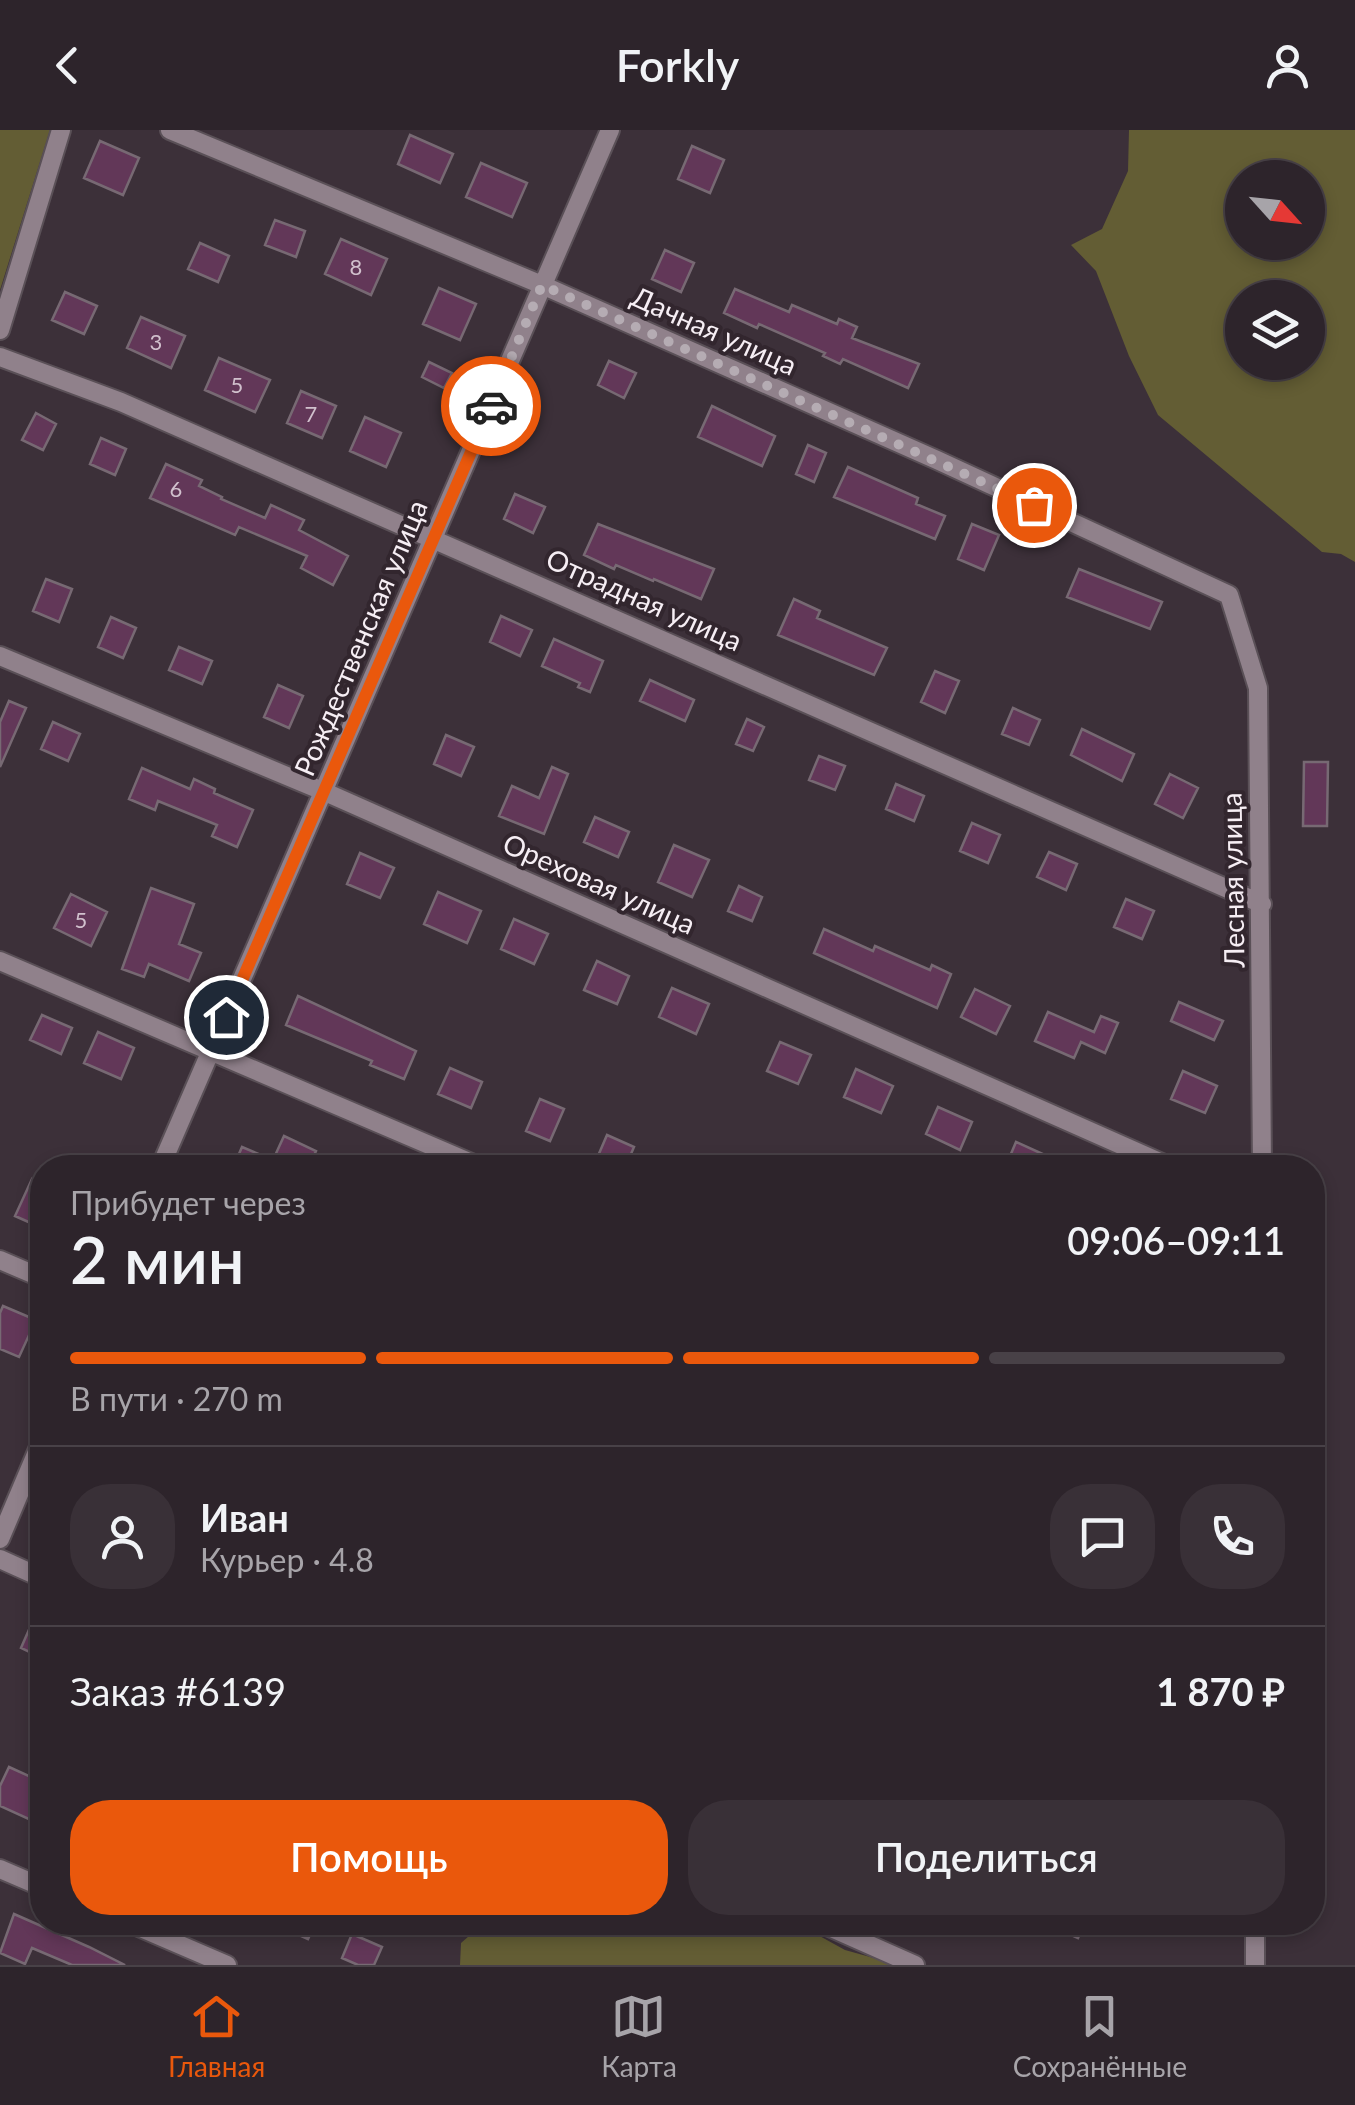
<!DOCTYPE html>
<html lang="ru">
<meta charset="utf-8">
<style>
:root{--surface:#2d242b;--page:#393037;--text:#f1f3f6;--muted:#a7a4a9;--line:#484147;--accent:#ea580c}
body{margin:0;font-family:Lato,sans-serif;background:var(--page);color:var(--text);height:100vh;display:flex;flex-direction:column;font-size:38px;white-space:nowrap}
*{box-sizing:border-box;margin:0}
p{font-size:32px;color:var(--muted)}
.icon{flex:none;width:55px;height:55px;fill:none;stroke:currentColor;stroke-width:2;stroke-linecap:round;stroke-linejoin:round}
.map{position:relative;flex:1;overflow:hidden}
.details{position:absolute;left:30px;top:1025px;width:1295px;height:780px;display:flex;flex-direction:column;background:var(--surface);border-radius:40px;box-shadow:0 5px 15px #0003,0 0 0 2px var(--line)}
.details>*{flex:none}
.needle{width:65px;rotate:117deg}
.tools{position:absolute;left:1225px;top:30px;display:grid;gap:20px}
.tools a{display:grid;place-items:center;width:100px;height:100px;border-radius:50%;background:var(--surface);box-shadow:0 5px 15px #0003,0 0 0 2px var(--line);font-size:50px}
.pin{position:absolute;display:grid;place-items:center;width:85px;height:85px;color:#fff;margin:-42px;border:5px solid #fff;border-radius:50%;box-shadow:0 2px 10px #0007}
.courier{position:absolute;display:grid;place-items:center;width:100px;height:100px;margin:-50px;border:8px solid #ea580c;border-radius:50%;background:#fff;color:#222;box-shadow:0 2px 12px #0007}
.summary em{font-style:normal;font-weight:600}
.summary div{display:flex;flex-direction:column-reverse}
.summary{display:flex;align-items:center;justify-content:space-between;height:170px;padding:0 40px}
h1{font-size:65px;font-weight:600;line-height:75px}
.bar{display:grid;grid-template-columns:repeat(4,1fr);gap:15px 10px;align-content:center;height:120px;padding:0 40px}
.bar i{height:12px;border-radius:8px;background:var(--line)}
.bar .active{background:var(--accent)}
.bar p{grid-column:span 4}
.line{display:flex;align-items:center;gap:25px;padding:0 40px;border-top:2px solid var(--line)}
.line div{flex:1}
.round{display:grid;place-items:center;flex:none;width:105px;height:105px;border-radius:40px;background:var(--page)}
.action{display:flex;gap:20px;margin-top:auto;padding:20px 40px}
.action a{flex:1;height:115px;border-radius:40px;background:var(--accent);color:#fff;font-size:40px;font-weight:600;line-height:115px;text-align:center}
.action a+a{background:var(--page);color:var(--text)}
header{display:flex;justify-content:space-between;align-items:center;height:130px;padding:0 40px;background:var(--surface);font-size:45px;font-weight:600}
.tabs{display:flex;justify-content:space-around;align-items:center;height:140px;border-top:2px solid var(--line);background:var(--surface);font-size:28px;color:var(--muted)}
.tabs a{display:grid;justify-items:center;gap:5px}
.tabs .active{color:var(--accent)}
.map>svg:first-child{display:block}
.green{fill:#635d34;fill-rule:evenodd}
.building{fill:#623758;stroke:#776973;stroke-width:2.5}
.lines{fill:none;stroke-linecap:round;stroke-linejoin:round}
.street-casing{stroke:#5a5057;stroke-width:22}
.street{stroke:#90818b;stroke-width:18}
.done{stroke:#b5acb3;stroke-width:10;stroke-dasharray:0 18}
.route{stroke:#ea580c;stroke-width:12}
.labels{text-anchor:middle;stroke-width:8;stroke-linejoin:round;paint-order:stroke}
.number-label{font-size:22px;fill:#d1c0cd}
.street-label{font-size:28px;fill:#f6eef4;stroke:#32262e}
</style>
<header><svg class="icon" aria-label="back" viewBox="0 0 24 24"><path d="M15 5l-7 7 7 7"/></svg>Forkly<svg class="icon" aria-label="person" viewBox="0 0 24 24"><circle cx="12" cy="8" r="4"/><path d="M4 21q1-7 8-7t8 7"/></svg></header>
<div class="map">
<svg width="1355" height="1835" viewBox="0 0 1355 1835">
<rect width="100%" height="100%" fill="#3c3039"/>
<path class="green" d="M0 0H50L0 160Z
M1129 0H1355V432L1341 424 1322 422 1158 285 1129 226 1096 141 1071 115 1102 99 1128 41ZM1242 48H1308V112H1242ZM1242 168H1308V232H1242Z
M520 1792 796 1793 845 1820 899 1835H460L461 1813 477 1799Z"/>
<path class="building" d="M410 5 453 24 440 53 398 34Z
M100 11 139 28 123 65 84 48Z
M692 16 724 30 710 63 678 49Z
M481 33 527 53 512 87 466 67Z
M275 90 305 101 296 127 265 115Z
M341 109 387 129 371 165 325 144Z
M200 113 229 126 218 152 188 139Z
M665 120 694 133 681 162 652 149Z
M439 158 476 174 460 210 423 194Z
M735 159 789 182 792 175 837 194 839 189 857 197 852 208 919 234 908 258 843 229 840 234 823 226 825 223 759 194 757 198 724 183Z
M65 162 97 176 84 204 52 190Z
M141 187 185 206 171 238 127 218Z
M219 228 270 250 255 282 205 260Z
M609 231 636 243 624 268 598 255Z
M429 232 452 243 444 258 422 247Z
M301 261 336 276 322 308 287 293Z
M712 276 775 306 762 336 698 307Z
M36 283 56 294 43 320 22 310Z
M365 287 401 303 386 337 350 321Z
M101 308 126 319 115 345 90 334Z
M808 315 826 323 814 352 796 344Z
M166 334 202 350 199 356 222 367 221 369 265 388 271 375 304 390 299 400 348 426 333 455 301 438 307 426 239 397 235 405 150 368Z
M848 337 918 368 916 374 945 386 935 409 834 367Z
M515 364 545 377 533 403 504 389Z
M598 394 714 439 701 469 654 449 653 451 616 435 614 439 584 425Z
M972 394 999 405 984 440 958 429Z
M1079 439 1162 472 1150 499 1067 467Z
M46 449 72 459 59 492 33 481Z
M794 469 820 481 817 488 887 518 874 545 778 505Z
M501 486 532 500 520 526 490 512Z
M111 487 136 498 123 528 98 517Z
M554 509 603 531 590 562 578 557 580 553 542 536Z
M179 517 212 531 202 554 169 540Z
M935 541 959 551 945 583 921 572Z
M650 550 694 570 685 591 640 571Z
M278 555 303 566 289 598 264 587Z
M9 571 26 578 0 637V592Z
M1013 578 1040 590 1029 615 1002 604Z
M747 589 764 597 753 621 736 614Z
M53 592 80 604 68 631 41 619Z
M1082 599 1134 624 1122 651 1071 625Z
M446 605 474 617 461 646 434 634Z
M819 626 845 636 835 660 809 650Z
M1304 632H1328L1327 696H1303Z
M552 637 568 644 544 704 499 686 512 656 539 668Z
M142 638 190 659 194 649 215 659 214 663 253 680 237 717 212 706 217 695 158 671 155 680 129 669Z
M1170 644 1198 658 1183 688 1155 674Z
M896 654 924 666 914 691 886 679Z
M595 687 629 702 618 727 584 712Z
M972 693 1000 705 988 733 960 721Z
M674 715 709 730 692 767 658 752Z
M1049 722 1077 734 1066 760 1037 747Z
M360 723 394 738 380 768 347 754Z
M739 756 762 767 752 791 728 781Z
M151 758 194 774 179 814 201 823 189 851 149 834 144 847 122 839Z
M438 762 481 781 467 813 424 794Z
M71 764 107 782 91 816 54 798Z
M1126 769 1154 781 1142 809 1114 797Z
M514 789 548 804 534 834 501 819Z
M824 799 873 821 875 816 930 840 932 835 951 844 937 878 814 823Z
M597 831 629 846 617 874 584 860Z
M672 858 709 874 696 904 659 887Z
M975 859 1010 876 996 904 961 887Z
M298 866 416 921 404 949 370 935 372 931 286 895Z
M1179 872 1223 891 1214 910 1171 891Z
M1048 882 1094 902 1101 886 1118 893 1105 923 1081 912 1074 928 1035 911Z
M42 885 72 898 61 924 30 910Z
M98 902 134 918 121 949 84 933Z
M780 912 811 925 798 954 767 941Z
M450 938 482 952 471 978 438 964Z
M856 939 893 956 881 983 844 967Z
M1183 941 1217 956 1205 983 1171 969Z
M540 969 564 979 550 1011 526 1001Z
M938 977 972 992 960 1020 926 1004Z
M607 1005 634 1017 625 1038H605L595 1033Z
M284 1006 316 1021 308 1038H233L242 1017 273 1030Z
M1016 1012 1047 1026 1073 1038H1005Z
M32 1049 42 1054V1098L15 1086Z
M3 1176 36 1190 19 1227 0 1219V1183Z
M42 1470V1515L38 1526 21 1518Z
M9 1637 42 1652V1695L0 1676V1656Z
M14 1784 89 1817 125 1835H72L32 1818 25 1834 0 1823Z
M270 1792H316L308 1809Z
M1042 1792H1085L1078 1808Z
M352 1804 382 1817 374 1835H358L342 1828Z"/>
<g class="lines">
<g class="street-casing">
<path id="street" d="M170 0 542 155 937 330 1229 465 1258 558 1262 1038
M0 200 61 0
M0 227 121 272 1262 774
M0 526 325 662 1173 1038
M0 831 483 1038
M160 1038 610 0
M0 1130 42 1148
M0 1409 42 1310
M0 1429 42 1448
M0 1739 42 1757
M127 1792 227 1835
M818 1792 915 1835
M1255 1792V1835"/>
</g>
<use href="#street" class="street"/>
</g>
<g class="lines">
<path class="done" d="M491 276 542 155 1034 375"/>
<path class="route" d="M226 887 491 276"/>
</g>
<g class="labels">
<g class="number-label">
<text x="356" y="145">8</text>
<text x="156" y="220">3</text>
<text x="237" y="263">5</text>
<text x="311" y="292">7</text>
<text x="176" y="367">6</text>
<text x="81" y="798">5</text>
</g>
<g class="street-label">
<text transform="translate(714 201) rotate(24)" y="10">Дачная улица</text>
<text transform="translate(644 470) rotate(24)" y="10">Отрадная улица</text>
<text transform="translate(361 508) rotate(-67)" y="10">Рождественская улица</text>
<text transform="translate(1233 750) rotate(-91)" y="10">Лесная улица</text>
<text transform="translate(599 754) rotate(24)" y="10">Ореховая улица</text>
</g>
</g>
</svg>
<div class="tools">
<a><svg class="needle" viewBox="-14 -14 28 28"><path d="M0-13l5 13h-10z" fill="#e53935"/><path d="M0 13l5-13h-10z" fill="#a7a4a9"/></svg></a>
<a><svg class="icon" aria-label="layers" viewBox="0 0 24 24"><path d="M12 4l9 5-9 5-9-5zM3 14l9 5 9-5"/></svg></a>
</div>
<div class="pin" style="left:1034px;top:375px;background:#ea580c"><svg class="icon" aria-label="bag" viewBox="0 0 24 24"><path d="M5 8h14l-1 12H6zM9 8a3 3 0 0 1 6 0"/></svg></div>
<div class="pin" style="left:226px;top:887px;background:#1f2937"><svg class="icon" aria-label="home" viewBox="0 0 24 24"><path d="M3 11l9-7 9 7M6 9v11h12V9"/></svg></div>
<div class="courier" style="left:491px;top:276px"><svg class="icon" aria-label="car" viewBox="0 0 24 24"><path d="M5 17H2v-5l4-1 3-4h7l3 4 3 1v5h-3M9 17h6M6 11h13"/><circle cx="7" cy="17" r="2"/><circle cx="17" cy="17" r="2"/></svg></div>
<section class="details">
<div class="summary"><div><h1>2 мин</h1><p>Прибудет через</p></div><em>09:06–09:11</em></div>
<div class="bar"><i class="active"></i><i class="active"></i><i class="active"></i><i></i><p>В пути · 270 m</p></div>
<div class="line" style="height:180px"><a class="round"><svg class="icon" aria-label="person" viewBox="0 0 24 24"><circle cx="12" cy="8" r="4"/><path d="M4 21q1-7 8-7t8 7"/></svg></a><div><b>Иван</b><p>Курьер · 4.8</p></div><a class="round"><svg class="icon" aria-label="chat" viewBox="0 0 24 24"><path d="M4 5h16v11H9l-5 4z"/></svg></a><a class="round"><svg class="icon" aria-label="phone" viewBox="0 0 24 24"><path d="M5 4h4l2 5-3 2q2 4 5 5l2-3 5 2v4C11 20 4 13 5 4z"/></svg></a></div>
<div class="line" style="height:130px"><div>Заказ #6139</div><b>1 870 ₽</b></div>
<div class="action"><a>Помощь</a><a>Поделиться</a></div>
</section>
</div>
<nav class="tabs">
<a class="active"><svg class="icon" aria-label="home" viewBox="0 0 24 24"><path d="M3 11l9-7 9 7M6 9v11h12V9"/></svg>Главная</a>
<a><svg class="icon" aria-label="map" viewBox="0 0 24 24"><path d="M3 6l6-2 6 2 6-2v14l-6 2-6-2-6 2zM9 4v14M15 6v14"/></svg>Карта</a>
<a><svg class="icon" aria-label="saved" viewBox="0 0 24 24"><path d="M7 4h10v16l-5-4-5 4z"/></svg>Сохранённые</a>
</nav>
